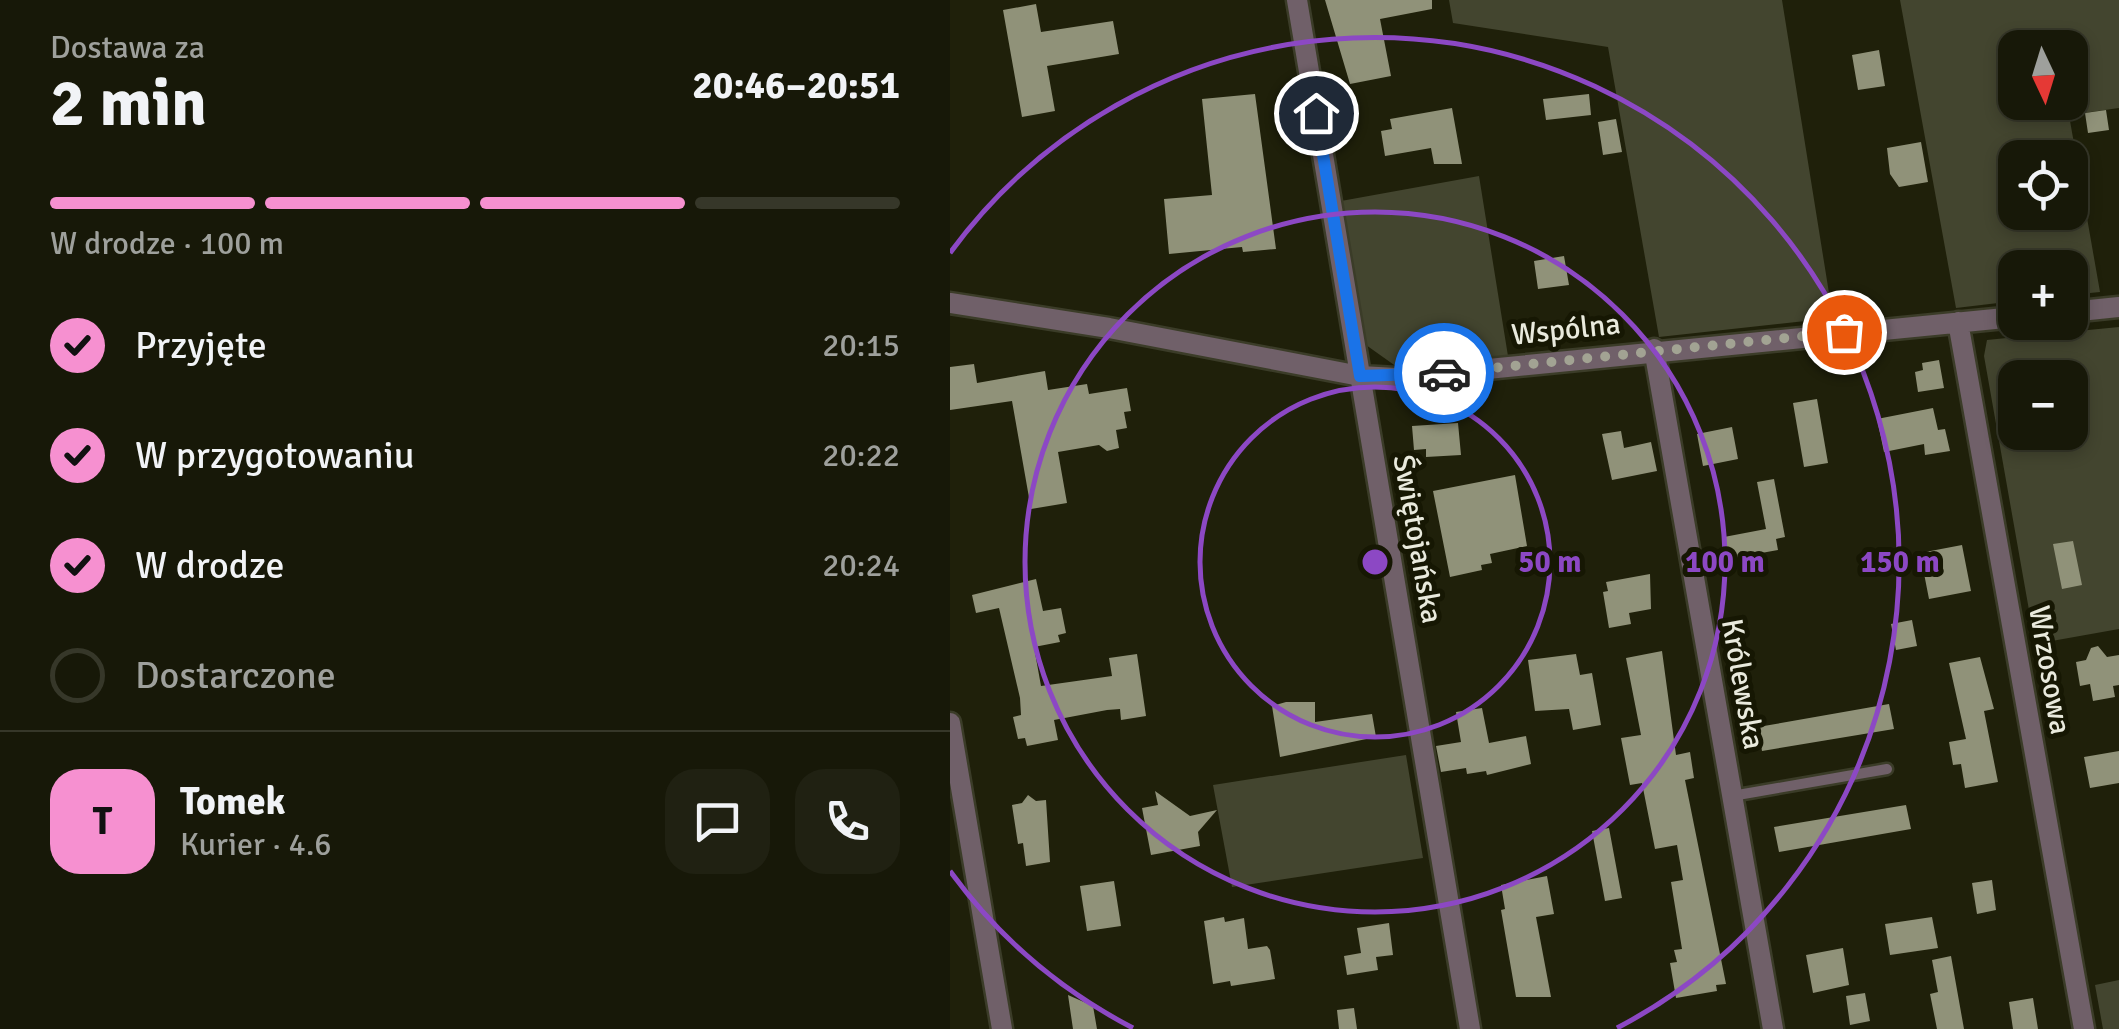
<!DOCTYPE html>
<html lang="pl">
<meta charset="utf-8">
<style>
:root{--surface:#171808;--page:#202112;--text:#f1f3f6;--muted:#9ea09c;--line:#363729;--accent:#f690d0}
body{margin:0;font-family:Signika,sans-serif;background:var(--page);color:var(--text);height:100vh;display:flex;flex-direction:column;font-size:38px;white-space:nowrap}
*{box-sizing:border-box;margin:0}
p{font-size:32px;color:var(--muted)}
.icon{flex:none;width:55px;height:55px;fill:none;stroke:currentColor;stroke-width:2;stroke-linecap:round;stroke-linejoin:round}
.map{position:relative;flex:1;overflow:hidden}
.drawer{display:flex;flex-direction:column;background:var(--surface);width:950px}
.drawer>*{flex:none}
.needle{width:65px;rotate:176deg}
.fabs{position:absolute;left:1048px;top:30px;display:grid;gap:20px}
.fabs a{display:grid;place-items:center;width:90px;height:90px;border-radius:20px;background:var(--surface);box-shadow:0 5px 15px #0003,0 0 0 2px var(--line);font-size:50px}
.pin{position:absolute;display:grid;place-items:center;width:85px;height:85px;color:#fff;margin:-42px;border:5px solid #fff;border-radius:50%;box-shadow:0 2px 10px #0007}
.courier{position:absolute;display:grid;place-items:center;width:100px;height:100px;margin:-50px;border:8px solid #1a73e8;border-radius:50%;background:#fff;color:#222;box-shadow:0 2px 12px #0007}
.headline em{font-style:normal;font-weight:700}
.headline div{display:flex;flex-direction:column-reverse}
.headline{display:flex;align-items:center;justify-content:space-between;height:170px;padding:0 50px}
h1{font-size:65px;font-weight:700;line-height:75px}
.bar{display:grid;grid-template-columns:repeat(4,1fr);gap:15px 10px;align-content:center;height:120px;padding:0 50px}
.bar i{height:12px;border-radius:8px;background:var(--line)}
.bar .active{background:var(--accent)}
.bar p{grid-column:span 4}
.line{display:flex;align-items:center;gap:25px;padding:0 50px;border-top:2px solid var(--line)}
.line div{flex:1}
.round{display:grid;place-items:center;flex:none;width:105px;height:105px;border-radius:30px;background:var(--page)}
ol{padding:0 50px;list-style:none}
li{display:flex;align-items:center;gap:30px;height:110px}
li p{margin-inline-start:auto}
li .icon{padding:10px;border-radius:50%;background:var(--accent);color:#111;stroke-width:4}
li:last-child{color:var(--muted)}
li i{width:55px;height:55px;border:5px solid var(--line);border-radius:50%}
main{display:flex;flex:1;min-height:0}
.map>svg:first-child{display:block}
.green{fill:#43452f;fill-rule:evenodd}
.building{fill:#909279}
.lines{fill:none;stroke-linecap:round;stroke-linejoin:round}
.service-casing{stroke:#3b3c28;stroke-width:15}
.minor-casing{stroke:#3b3c28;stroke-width:25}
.service{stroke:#706069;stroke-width:10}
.minor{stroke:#706069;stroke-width:20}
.done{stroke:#a2a393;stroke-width:10;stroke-dasharray:0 18}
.route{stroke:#1a73e8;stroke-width:12}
.ring{fill:none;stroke:#8c48c4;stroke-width:5}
.labels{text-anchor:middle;stroke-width:10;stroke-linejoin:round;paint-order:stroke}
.street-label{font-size:30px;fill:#e9eadd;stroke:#161703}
.centre{fill:#8c48c4;stroke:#161703;stroke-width:5}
.ring-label{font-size:30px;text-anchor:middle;font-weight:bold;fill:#8c48c4;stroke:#161703;stroke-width:10;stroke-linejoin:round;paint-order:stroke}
</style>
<main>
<section class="drawer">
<div class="headline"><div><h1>2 min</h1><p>Dostawa za</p></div><em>20:46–20:51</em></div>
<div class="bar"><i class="active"></i><i class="active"></i><i class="active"></i><i></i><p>W drodze · 100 m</p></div>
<ol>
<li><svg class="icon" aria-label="check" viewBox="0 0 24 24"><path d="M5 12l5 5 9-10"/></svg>Przyjęte<p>20:15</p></li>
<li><svg class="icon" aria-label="check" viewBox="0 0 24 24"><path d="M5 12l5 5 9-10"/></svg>W przygotowaniu<p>20:22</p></li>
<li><svg class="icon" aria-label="check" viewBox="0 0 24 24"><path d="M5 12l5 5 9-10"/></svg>W drodze<p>20:24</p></li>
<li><i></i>Dostarczone</li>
</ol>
<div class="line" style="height:180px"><b class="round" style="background:var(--accent);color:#111">T</b><div><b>Tomek</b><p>Kurier · 4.6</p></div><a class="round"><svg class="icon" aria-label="chat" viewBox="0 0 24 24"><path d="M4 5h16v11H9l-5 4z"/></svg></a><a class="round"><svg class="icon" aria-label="phone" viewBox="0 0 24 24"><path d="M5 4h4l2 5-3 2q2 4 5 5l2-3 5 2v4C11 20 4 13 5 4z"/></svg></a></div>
</section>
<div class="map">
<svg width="1169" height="1029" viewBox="0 0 1169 1029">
<rect width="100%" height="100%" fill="#1f200a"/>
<path class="green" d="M499 0H832L883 318 709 337 658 47 503 23Z
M950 0H1169V108L1119 115 1150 292 1120 295V268H1065V301L1006 308ZM1065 48H1120V102H1065ZM1065 158H1120V212H1065Z
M529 176 558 356 447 367 416 345 391 201Z
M1169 327V629L1085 644 1034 356 1037 340ZM1065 378H1120V432H1065Z
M456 755 473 858 282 887 263 785Z
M1169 980V1029H1153L1145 985Z"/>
<path class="building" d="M375 0H482V9L430 19 441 76 400 84Z
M86 4 91 32 163 21 169 54 97 66 105 111 72 117 53 10Z
M929 50 935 86 908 90 902 55Z
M305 94 326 249 293 252 292 247 219 254 214 199 262 195 252 99Z
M639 94 641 115 596 120 593 99Z
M502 108 512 164H484L481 148 435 156 431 131 442 129 440 119Z
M1156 110 1159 130 1138 133 1135 113Z
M666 119 672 152 653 155 648 122Z
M971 142 978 182 949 187 940 174 937 148Z
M614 256 619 285 588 289 584 261Z
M989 360 994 388 968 392 965 372 973 370 972 363Z
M24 364 27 383 95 371 98 390 137 384 139 394 177 388 181 411 174 412 177 428 166 430 169 448 157 451 149 445 108 452 117 503 81 509 62 401 0 410V367Z
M867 399 878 463 854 467 843 403Z
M983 408 988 430 995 429 1000 451 975 455 974 444 934 452 927 419Z
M508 423 511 455 476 457V449L464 450 462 426Z
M782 427 788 459 753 466 747 434Z
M671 431 674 448 701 442 707 471 662 480 652 434Z
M565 475 577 546 540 554 542 563 531 565 532 570 500 577 483 491Z
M824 479 835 537 826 539 828 550 778 559 774 537 816 529 807 482Z
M1123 541 1132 585 1112 589 1103 544Z
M1012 545 1021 591 979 599 970 553Z
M700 574 701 609 679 613 681 624 659 628 653 592 658 591 656 582Z
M86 579 93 611 111 608 116 633 108 635 110 642 84 647 91 686 162 676 159 658 187 654 196 716 171 720 170 709 157 710 104 720 108 740 77 746 75 738 68 739 63 717 71 715 70 698 49 608 26 613 22 595Z
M962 620 967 646 946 650 941 624Z
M1148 646 1157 657 1169 655V685L1163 686 1165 697 1143 701 1140 684 1130 686 1126 662 1136 660 1141 648Z
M712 651 726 755 740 752 744 778 735 780 776 984 766 985 767 991 726 998 720 963 727 962 724 950 732 949 721 882 733 880 727 845 705 849 692 783 680 785 671 738 691 735 676 658Z
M626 654 630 675 642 673 651 725 623 730 619 709 585 711 578 660Z
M1030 657 1044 709 1034 711 1048 782 1015 788 1011 764 1003 765 999 742 1016 739 999 663Z
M336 702H365V722L422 714 426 737 330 757 322 706Z
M939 704 944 729 812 751 808 727Z
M532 708 539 743 576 736 581 764 537 775 536 771 517 774 516 768 491 772 486 746 511 742 506 712Z
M1169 751V783L1140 788 1134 757Z
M205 791 240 816 267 810 248 832 250 846 201 855 192 808 208 805Z
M78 795 86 801 96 800 100 862 76 866 73 843 68 844 62 805 72 803Z
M956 805 961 829 829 852 824 827Z
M659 828 672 898 655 901 642 831Z
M597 876 604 914 586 917 601 997H566L551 910 555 909 551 885Z
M1042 880 1046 910 1027 914 1022 883Z
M164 881 171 926 137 931 130 886Z
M274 917 275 922 294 918 298 949 317 946 320 950 325 979 281 986 280 981 263 984 254 921Z
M982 917 988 948 940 955 935 924Z
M439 923 443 955 426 957 428 970 397 975 394 956 411 953 407 928Z
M893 948 899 985 863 993 856 955Z
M1001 956 1014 1029H987L980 994 988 992 982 960Z
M915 993 920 1021 900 1025 896 996Z
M118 995 143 1006 147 1029H123Z
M1083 998 1088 1029H1063L1059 1002Z
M404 1008 407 1029H389L387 1010Z"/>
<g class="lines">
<g class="service-casing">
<path id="service" d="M782 796 937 769"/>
</g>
<g class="minor-casing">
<path id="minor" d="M347 0 520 1029
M0 303 159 328 410 376 446 378 1065 317
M1120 312 1169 307
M1008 322 1134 1029
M704 349 823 1029
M0 723 52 1029"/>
</g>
<use href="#service" class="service"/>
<use href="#minor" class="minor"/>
</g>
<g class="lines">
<path class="done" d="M494 373 894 332"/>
<path class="route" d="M366 113 410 376 494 373"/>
</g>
<g class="ring">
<circle cx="425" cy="562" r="175"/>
<circle cx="425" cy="562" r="350"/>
<path d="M183 1028A525 525 0 0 1 0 871M0 253A525 525 0 1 1 667 1028"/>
</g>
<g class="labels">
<g class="street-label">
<text transform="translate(616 329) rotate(-6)" y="10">Wspólna</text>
<text transform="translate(468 539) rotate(80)" y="10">Świętojańska</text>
<text transform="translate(1100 670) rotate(80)" y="10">Wrzosowa</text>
<text transform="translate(793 684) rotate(80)" y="10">Królewska</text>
</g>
</g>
<circle cx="425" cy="562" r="15" class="centre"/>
<g class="ring-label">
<text x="600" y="572">50 m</text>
<text x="775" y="572">100 m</text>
<text x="950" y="572">150 m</text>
</g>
</svg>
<div class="fabs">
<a><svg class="needle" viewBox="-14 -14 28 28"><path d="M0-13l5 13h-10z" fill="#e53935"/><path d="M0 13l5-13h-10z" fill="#9ea09c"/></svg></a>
<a><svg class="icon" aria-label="locate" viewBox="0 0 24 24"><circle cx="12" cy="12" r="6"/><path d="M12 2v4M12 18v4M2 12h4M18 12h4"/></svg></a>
<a>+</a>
<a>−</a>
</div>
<div class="pin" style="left:894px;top:332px;background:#ea580c"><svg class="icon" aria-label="bag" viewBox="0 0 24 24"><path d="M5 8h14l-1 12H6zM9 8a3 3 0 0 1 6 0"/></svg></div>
<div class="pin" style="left:366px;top:113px;background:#1f2937"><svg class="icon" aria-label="home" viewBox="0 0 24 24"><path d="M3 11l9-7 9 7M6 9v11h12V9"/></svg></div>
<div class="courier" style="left:494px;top:373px"><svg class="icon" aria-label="car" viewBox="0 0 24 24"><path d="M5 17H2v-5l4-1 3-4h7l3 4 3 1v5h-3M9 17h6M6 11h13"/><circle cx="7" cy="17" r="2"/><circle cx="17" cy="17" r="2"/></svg></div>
</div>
</main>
